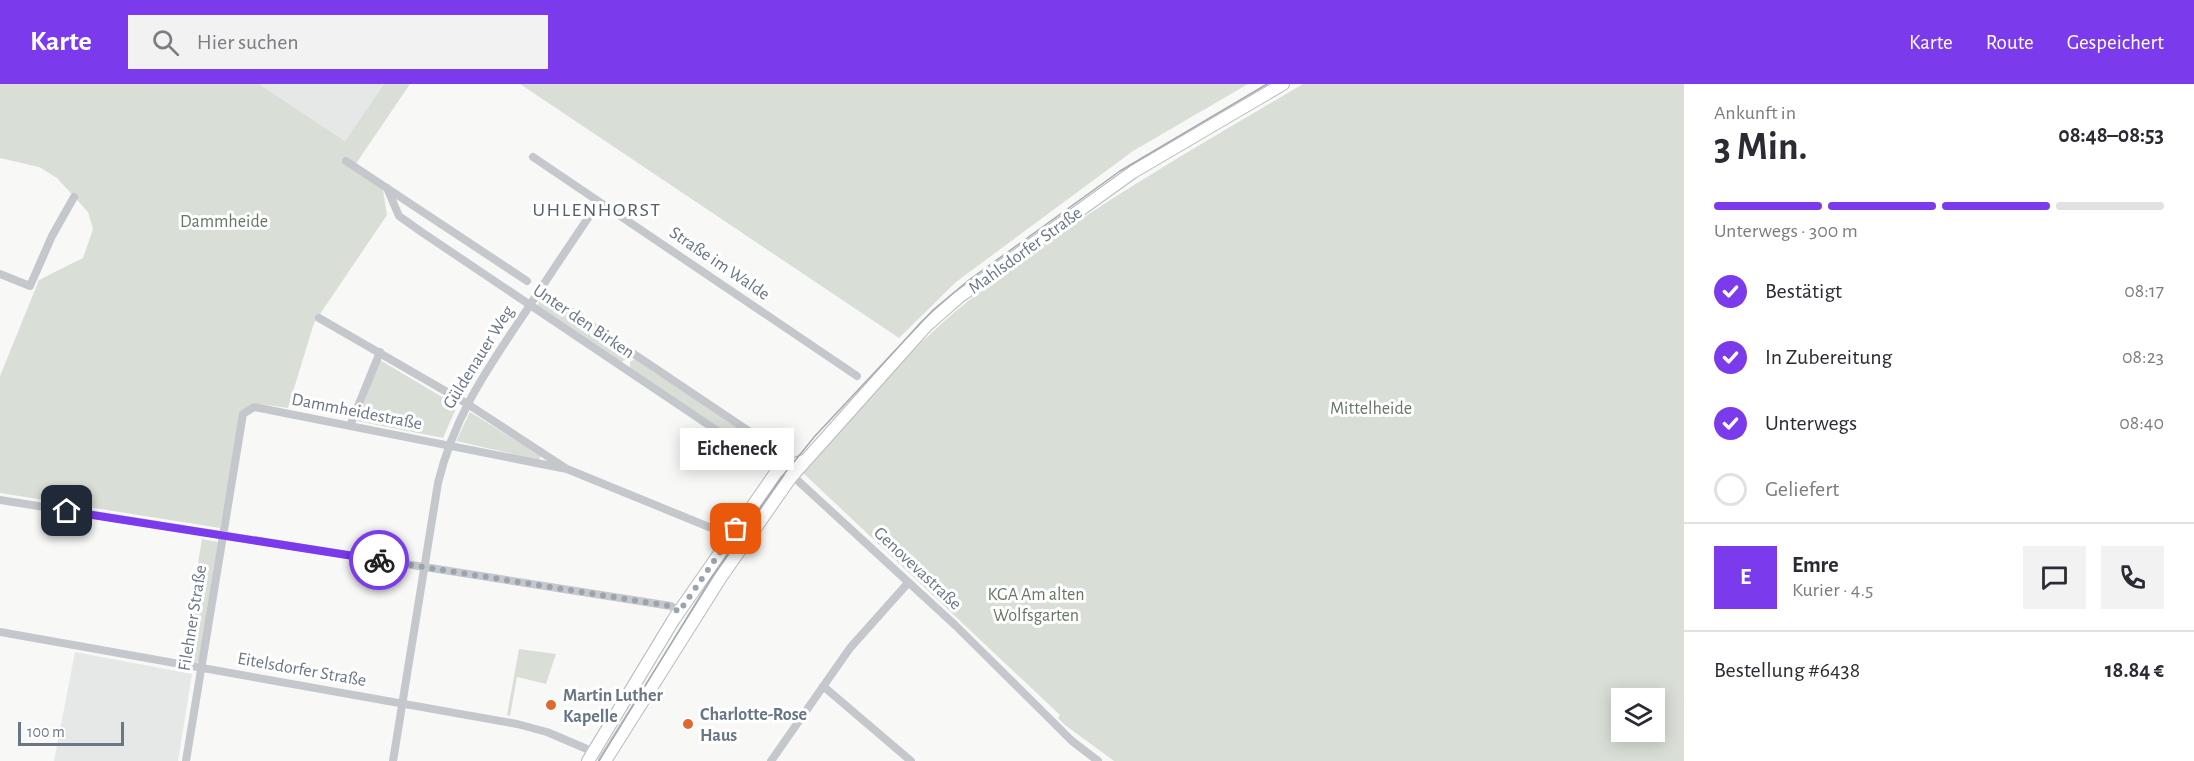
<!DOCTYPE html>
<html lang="de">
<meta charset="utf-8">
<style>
:root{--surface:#fff;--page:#f2f2f3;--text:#2b2b33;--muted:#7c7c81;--line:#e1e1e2;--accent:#7c3aed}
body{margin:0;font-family:"Alegreya Sans",sans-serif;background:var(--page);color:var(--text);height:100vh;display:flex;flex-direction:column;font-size:22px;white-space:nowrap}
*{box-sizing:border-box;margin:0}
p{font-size:20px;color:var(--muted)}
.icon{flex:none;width:33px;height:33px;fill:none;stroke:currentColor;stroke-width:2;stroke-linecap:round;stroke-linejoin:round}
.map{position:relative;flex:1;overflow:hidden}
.sheet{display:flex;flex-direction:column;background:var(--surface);width:510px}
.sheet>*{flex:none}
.controls{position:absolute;left:1611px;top:604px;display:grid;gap:12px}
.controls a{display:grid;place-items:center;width:54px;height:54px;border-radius:0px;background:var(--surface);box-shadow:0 3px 15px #0003;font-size:30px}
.scale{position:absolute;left:18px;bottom:15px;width:106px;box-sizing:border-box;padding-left:6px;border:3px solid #687686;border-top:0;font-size:16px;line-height:21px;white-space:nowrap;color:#687686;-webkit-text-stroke:4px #fff;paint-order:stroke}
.pin{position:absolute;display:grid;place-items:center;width:51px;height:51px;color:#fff;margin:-26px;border-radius:12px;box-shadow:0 3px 9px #0006}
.courier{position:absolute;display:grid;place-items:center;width:60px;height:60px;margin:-30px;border:4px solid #7c3aed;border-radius:50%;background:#fff;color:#222;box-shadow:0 2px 8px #0007}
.bubble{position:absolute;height:42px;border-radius:0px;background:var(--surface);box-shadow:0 3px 15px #0003;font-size:20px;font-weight:700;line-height:42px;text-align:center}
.headline em{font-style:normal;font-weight:700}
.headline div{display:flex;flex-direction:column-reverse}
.headline{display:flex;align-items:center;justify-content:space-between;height:102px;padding:0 30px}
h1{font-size:39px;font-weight:700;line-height:45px}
.bar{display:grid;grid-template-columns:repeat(4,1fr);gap:9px 6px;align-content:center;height:72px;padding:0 30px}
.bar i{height:8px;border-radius:4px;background:var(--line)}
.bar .on{background:var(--accent)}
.bar p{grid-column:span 4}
.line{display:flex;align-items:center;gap:15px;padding:0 30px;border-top:2px solid var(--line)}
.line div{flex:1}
.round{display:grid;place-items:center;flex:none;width:63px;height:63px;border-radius:0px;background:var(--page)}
ol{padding:0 30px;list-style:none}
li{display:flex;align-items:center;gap:18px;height:66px}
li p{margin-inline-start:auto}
li .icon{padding:6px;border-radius:50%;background:var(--accent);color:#fff;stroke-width:4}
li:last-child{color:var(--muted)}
li i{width:33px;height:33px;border:3px solid var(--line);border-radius:50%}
header{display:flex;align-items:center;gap:36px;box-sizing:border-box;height:84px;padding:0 30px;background:var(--accent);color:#fff}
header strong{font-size:28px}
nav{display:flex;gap:33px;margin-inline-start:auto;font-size:21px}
.search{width:420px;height:54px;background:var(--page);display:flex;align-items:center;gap:15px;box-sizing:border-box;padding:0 21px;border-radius:0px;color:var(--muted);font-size:22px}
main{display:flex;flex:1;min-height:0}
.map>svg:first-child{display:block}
.built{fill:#e6e7e7}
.green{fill:#d9dfd7;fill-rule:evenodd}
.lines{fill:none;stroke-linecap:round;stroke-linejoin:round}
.secondary-casing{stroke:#b6bbc0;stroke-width:14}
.minor{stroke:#c4c7cb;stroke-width:8}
.secondary{stroke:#fff;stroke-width:12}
.tram{stroke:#a5aab0;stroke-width:1.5}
.done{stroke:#9aa4ad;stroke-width:6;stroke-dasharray:0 10.8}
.route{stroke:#7c3aed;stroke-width:8}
.poi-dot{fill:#df6a2f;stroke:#fff;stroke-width:2}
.labels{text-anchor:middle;stroke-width:6;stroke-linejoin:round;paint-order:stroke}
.park-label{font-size:18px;fill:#657863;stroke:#fff}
.street-label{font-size:18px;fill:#687686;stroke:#fff}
.poi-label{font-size:18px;font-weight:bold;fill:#687686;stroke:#fff;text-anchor:start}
.neighbourhood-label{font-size:20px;letter-spacing:1.5px;fill:#56606b;stroke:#fff}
</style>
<header>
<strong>Karte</strong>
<div class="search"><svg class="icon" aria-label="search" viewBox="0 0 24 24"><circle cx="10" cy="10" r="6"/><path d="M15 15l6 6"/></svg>Hier suchen</div>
<nav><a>Karte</a><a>Route</a><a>Gespeichert</a></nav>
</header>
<main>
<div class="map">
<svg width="1684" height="677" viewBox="0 0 1684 677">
<rect width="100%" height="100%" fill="#f8f8f6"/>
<path class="built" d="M259 0H384L345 57Z
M75 568 192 590 178 677H54Z"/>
<path class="green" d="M0 0H259L345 57 384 0H410L353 84 383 106 387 131 314 239 288 324 253 319 240 329 220 444 0 409V292L39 196 83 174 93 145 88 128 57 94 39 83 0 74Z
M520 0H1248L1133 67 956 198 899 254Z
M1303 0H1684V677H1114L1065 641 1058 634 1060 631 801 387C854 330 906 267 967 218 1071 134 1188 68 1303 0ZM1622 615H1654V648H1622Z
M542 212 627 270V275L621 278 537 222Z
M635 275 778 371 771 380 630 284V278Z
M380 276 457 322 443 354 357 337Z
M470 328 541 372 539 376 456 357Z
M202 455 218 458 199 577 196 579 184 577 183 570Z
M519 565 556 570 546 600 517 593 510 632 507 631Z"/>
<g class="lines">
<g class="secondary-casing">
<path id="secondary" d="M588 677 674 535 777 387 803 377
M605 677 721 493 791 393 926 242 959 213 1133 88 1283 0"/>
</g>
<path class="minor" d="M533 73 857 292
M346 77 527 197
M387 104 399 132 423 149 777 387 796 395 955 541 1072 657 1098 677
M0 190 30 202 52 152 74 113
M552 215 798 380
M319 234 466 319 567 385 731 452
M350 342 380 268
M0 416 671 522 679 528
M0 548 517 640 547 648 594 668
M823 602 911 677
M186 677 243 330 254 323 567 385
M393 677 438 399C455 329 489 283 528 224 551 189 575 153 599 118
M771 677 850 564 908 499"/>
<use href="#secondary" class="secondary"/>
<path class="tram" d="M599 677 712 493 784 390 815 352 933 226 969 196 1120 87 1267 0"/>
</g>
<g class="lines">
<path class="done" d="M379 476 670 522 679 528 736 445"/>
<path class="route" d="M67 427 379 476"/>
</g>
<g class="poi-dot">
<circle cx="551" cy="621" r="6"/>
<circle cx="688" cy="640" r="6"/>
</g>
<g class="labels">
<g class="park-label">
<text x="224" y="143">Dammheide</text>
<text x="1371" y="330">Mittelheide</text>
<text x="1036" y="516">KGA Am alten<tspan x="1036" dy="21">Wolfsgarten</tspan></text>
</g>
<g class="street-label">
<text transform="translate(1025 166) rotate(-36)" y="6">Mahlsdorfer Straße</text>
<text transform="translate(720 179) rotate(34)" y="6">Straße im Walde</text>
<text transform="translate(584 237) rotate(34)" y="6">Unter den Birken</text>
<text transform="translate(478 273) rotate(-58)" y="6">Güldenauer Weg</text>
<text transform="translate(357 327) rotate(11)" y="6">Dammheidestraße</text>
<text transform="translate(918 484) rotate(43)" y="6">Genovevastraße</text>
<text transform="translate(192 534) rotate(-81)" y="6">Filehner Straße</text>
<text transform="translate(302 585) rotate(10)" y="6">Eitelsdorfer Straße</text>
</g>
<g class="poi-label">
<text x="563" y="617">Martin Luther<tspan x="563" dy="21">Kapelle</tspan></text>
<text x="700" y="636">Charlotte-Rose<tspan x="700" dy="21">Haus</tspan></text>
</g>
<g class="neighbourhood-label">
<text x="597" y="132">UHLENHORST</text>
</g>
</g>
</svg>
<div class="controls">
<a><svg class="icon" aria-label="layers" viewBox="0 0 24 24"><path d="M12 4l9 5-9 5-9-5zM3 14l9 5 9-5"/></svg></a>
</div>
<div class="scale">100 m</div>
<div class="pin" style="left:736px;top:445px;background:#ea580c"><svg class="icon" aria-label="bag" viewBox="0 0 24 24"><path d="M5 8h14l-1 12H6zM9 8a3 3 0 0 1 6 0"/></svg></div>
<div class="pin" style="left:67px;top:427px;background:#1f2937"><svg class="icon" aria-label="home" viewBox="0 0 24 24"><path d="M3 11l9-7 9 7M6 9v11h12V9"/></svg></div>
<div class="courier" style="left:379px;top:476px"><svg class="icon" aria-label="bike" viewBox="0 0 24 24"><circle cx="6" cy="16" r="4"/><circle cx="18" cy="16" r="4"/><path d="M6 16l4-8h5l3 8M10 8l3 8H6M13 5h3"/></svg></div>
<div class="bubble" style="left:680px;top:344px;width:114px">Eicheneck</div>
</div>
<section class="sheet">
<div class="headline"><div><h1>3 Min.</h1><p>Ankunft in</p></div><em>08:48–08:53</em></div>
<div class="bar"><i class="on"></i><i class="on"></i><i class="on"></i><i></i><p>Unterwegs · 300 m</p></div>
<ol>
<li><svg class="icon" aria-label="check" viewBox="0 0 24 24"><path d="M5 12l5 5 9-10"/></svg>Bestätigt<p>08:17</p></li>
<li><svg class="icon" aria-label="check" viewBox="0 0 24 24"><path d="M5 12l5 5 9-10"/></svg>In Zubereitung<p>08:23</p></li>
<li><svg class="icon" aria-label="check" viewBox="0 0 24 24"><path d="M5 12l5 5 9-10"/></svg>Unterwegs<p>08:40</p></li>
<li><i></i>Geliefert</li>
</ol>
<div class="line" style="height:108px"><b class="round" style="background:var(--accent);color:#fff">E</b><div><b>Emre</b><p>Kurier · 4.5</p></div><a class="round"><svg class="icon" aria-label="chat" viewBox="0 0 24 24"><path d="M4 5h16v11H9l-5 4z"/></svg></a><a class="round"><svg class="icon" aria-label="phone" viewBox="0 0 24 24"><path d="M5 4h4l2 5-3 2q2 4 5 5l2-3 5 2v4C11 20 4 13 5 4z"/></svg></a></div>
<div class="line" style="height:78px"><div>Bestellung #6438</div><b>18.84 €</b></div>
</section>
</main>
